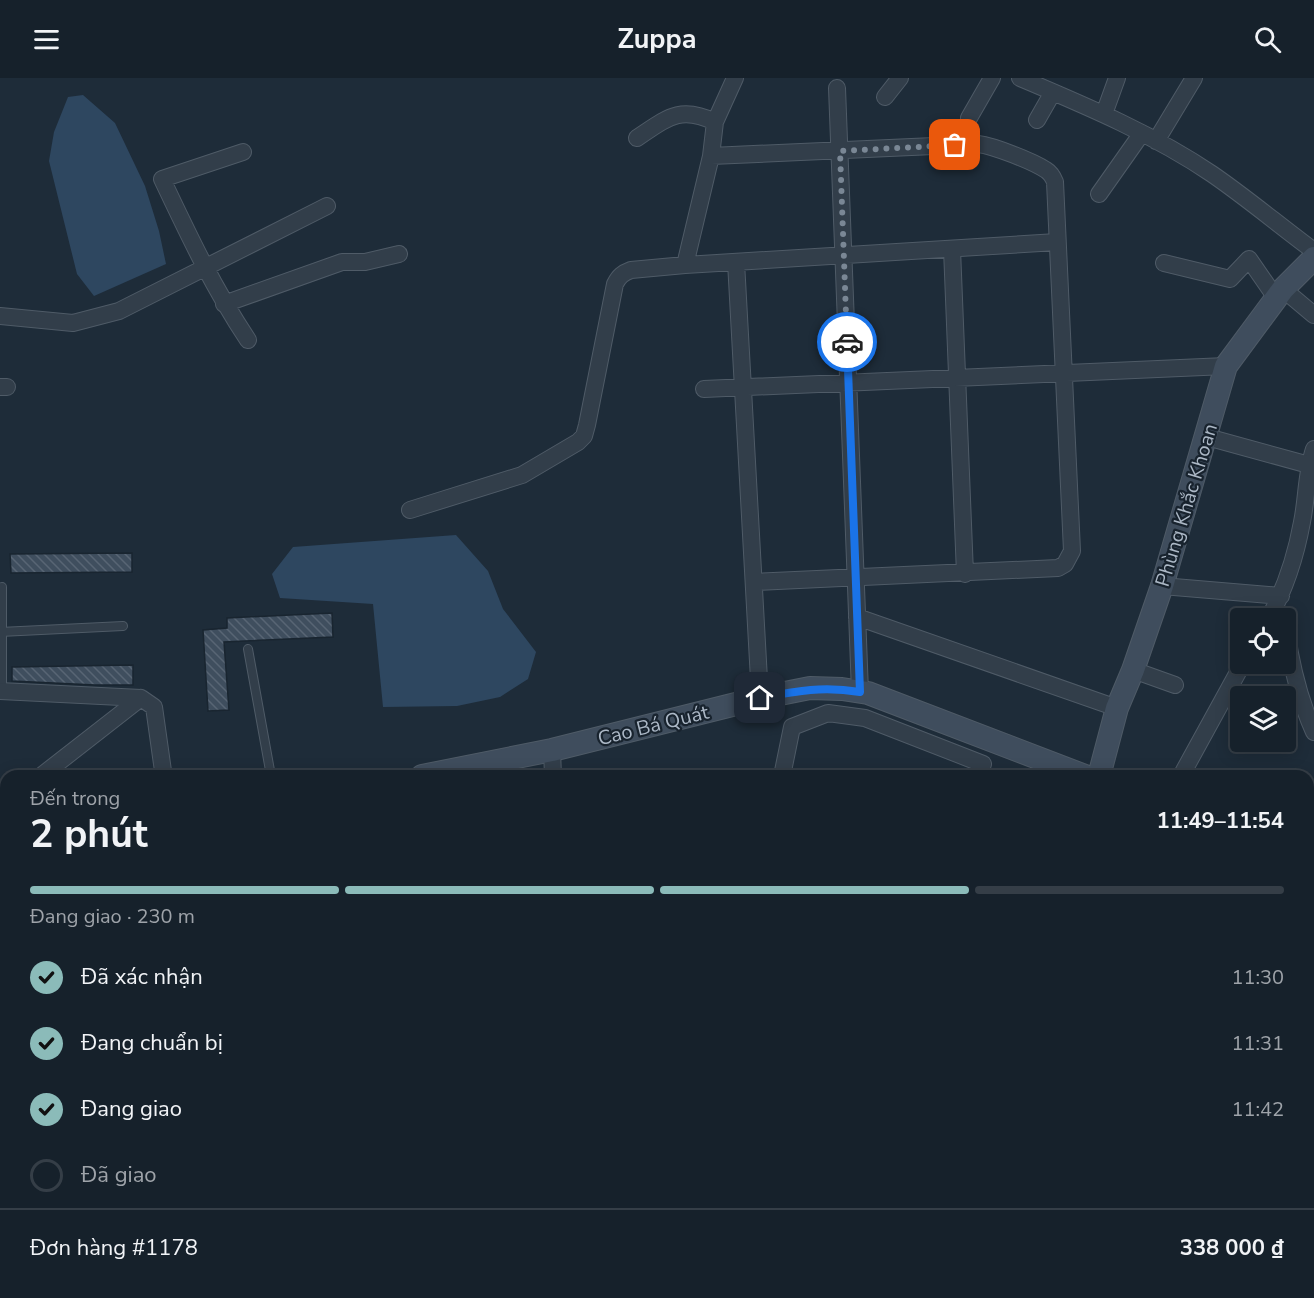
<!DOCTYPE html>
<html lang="vi">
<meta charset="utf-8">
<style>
:root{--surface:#16212b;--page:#232e37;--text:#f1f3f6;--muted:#9ea3a9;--line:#353e47;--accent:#8bbbb9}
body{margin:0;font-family:"Nunito Sans",sans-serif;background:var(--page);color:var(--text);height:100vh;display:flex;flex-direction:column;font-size:22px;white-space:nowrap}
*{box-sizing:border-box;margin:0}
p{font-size:20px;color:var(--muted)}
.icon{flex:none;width:33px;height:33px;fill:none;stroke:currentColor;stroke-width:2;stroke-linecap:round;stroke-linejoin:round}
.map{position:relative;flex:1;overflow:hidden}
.details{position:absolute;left:0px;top:692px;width:1314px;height:530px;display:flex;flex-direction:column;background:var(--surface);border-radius:18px 18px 0 0;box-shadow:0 3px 15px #0003,0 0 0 2px var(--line)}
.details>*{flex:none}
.fabs{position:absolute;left:1230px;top:530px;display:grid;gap:12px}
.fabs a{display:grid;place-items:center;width:66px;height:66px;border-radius:6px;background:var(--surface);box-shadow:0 3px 15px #0003,0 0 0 2px var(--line);font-size:30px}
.pin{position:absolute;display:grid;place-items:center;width:51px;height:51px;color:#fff;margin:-26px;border-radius:12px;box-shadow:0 3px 9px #0006}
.courier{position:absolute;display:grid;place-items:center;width:60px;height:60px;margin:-30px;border:4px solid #1a73e8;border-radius:50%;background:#fff;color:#222;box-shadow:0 2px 8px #0007}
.summary em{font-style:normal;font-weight:700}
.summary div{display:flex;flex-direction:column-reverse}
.summary{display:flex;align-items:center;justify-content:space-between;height:102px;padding:0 30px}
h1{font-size:39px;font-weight:700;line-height:45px}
.bar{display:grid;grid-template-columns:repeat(4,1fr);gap:9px 6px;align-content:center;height:72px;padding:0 30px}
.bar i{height:8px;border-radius:4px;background:var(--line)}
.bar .active{background:var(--accent)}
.bar p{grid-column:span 4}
.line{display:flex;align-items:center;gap:15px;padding:0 30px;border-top:2px solid var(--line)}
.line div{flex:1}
ol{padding:0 30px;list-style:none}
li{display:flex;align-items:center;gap:18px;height:66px}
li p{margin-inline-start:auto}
li .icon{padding:6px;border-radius:50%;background:var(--accent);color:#111;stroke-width:4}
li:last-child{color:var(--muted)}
li i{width:33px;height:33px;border:3px solid var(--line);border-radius:50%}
header{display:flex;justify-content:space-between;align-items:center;height:78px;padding:0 30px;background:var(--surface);font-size:27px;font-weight:700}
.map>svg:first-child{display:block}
.water{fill:#2e4760}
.building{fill:url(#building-back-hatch);stroke:#192530;stroke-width:1.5}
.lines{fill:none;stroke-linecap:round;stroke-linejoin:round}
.lane-casing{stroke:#4f5b67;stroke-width:10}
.street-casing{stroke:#4f5b67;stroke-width:18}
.secondary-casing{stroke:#4f5b67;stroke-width:24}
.lane{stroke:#323e4a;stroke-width:8}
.street{stroke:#323e4a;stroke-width:16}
.secondary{stroke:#3f4d5d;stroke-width:22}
.done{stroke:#7a8795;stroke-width:6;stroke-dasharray:0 10.8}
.route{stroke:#1a73e8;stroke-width:8}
.labels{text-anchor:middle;stroke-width:4.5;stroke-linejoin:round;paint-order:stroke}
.street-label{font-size:20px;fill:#acb8c6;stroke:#18232e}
</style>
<header><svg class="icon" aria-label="menu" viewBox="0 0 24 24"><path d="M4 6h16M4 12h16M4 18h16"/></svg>Zuppa<svg class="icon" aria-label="search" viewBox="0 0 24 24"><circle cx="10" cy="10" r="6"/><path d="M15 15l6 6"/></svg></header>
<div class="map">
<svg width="1314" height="1220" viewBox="0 0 1314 1220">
<defs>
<pattern id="building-back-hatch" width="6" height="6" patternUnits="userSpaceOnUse" patternTransform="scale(1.5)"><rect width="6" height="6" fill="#3f4e5e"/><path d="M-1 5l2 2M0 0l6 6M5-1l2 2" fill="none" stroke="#586574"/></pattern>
</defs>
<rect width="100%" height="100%" fill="#1e2c39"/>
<path class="water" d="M83 17 115 45 145 108 159 153 166 186 94 218 77 196 49 83 54 54 68 19Z
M456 457 488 493 503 531 536 574 528 601 500 619 457 628 383 629 373 526 280 520 272 496 293 469Z"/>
<path class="building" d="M132 475V494L11 495 10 476Z
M332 535 333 559 224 564 229 632 208 633 203 552 227 550V540Z
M133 587V607H95L12 603V589Z"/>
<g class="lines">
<g class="lane-casing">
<path id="lane" d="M2 509V613
M0 554 123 548
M248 571 271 698
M1308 745 1314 748
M1308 778 1314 769"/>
</g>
<g class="street-casing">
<path id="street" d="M1020 0C1086 28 1153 56 1212 96 1247 120 1280 148 1314 173
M837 10 860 614
M885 19 900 0
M1104 36 1117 0
M969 40 992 0
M1037 42 1053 14
M637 60C667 40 680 27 715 44
M1156 63 1194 0
M243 74 162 101C188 156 214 211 248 262
M711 78 978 66C994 68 1032 83 1046 92 1051 95 1053 99 1055 104L1072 473 1065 486 1058 490 754 504
M1099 116 1142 55
M952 171 965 496
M736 184 760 620
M1164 185 1230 201 1249 181 1276 220
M685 187 711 78 715 44 735 0
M1283 211 1314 237
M224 226 342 184H365L399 176
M0 238 73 245 119 233 327 128
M0 309H7
M704 311 1226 288
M1207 359 1309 387
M410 432 522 397 578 364 584 358 587 347 615 206C619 198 623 195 631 192L685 187 1057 164
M1162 508 1281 518
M857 539 1117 630
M1269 540C1285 511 1296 477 1302 444 1307 420 1306 395 1314 371
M1286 551C1291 587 1299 621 1314 654
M1133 592 1175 607
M0 613 141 620
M552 672 553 698
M41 698 141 620 154 629 163 693
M782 698 792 649 828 635 865 640 983 686 979 698
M1181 698 1243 585
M0 730 6 726
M1308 826 1314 816
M0 878H6
M0 1002 6 1001
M0 1081 6 1080
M281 1215 296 1220
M248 1220 250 1215
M423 1220 427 1215"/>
</g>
<g class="secondary-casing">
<path id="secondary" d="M422 698 552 672 760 620 810 610 842 611 868 615 1085 698
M1099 698 1117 630 1133 592 1162 508 1226 288 1283 211 1314 180
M0 786 6 785
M1028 1215 1029 1220"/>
</g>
<use href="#lane" class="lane"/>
<use href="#street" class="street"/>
<use href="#secondary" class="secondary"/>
</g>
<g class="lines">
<path class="done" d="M847 264 840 73 955 67"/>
<path class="route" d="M760 620C797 613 822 608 860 614L847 264"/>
</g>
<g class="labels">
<g class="street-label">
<text transform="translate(1186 427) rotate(-73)" y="7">Phùng Khắc Khoan</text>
<text transform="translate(653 647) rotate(-14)" y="7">Cao Bá Quát</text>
</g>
</g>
</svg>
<div class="fabs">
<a><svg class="icon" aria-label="locate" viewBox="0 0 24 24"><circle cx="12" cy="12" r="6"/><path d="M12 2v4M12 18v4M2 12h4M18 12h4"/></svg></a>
<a><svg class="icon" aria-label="layers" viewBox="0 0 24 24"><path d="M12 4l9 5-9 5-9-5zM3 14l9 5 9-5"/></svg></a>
</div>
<div class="pin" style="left:955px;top:67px;background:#ea580c"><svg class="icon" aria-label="bag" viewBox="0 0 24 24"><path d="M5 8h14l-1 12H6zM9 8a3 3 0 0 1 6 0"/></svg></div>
<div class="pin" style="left:760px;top:620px;background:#1f2937"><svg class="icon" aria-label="home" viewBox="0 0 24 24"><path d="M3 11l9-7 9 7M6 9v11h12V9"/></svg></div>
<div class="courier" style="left:847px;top:264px"><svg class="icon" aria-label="car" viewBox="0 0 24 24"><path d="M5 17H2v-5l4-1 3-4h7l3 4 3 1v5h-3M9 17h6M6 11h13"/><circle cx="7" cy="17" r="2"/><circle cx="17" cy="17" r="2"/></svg></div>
<section class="details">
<div class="summary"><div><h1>2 phút</h1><p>Đến trong</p></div><em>11:49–11:54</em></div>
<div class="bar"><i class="active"></i><i class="active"></i><i class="active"></i><i></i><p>Đang giao · 230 m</p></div>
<ol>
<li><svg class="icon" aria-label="check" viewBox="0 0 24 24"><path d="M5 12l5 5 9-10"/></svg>Đã xác nhận<p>11:30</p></li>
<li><svg class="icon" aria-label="check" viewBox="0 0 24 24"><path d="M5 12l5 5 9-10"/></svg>Đang chuẩn bị<p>11:31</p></li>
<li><svg class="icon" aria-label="check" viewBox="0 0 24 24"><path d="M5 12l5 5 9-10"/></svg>Đang giao<p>11:42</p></li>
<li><i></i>Đã giao</li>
</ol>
<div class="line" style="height:78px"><div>Đơn hàng #1178</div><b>338 000 ₫</b></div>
</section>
</div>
